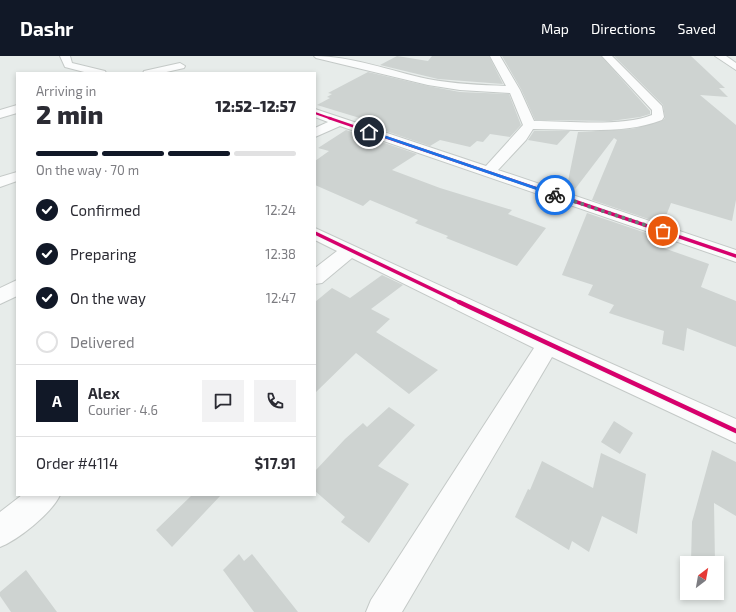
<!DOCTYPE html>
<meta charset="utf-8">
<style>
:root{--surface:#fff;--page:#f2f2f3;--text:#2b2b33;--muted:#7c7c81;--line:#e1e1e2;--accent:#111827}
body{margin:0;font-family:"Exo 2",sans-serif;background:var(--page);color:var(--text);height:100vh;display:flex;flex-direction:column;font-size:15px;white-space:nowrap}
*{box-sizing:border-box;margin:0}
p{font-size:13px;color:var(--muted)}
.icon{flex:none;width:22px;height:22px;fill:none;stroke:currentColor;stroke-width:2;stroke-linecap:round;stroke-linejoin:round}
.map{position:relative;flex:1;overflow:hidden}
.details{position:absolute;left:16px;top:16px;width:300px;height:424px;display:flex;flex-direction:column;background:var(--surface);border-radius:0px;box-shadow:0 2px 6px #0003}
.details>*{flex:none}
.needle{width:26px;rotate:31deg}
.tools{position:absolute;left:680px;top:500px;display:grid;gap:8px}
.tools a{display:grid;place-items:center;width:44px;height:44px;border-radius:0px;background:var(--surface);box-shadow:0 2px 6px #0003;font-size:20px}
.pin{position:absolute;display:grid;place-items:center;width:34px;height:34px;color:#fff;margin:-17px;border:2px solid #fff;border-radius:50%;box-shadow:0 1px 4px #0007}
.courier{position:absolute;display:grid;place-items:center;width:40px;height:40px;margin:-20px;border:3px solid #1a73e8;border-radius:50%;background:#fff;color:#222;box-shadow:0 1px 5px #0007}
.summary em{font-style:normal;font-weight:800}
.summary div{display:flex;flex-direction:column-reverse}
.summary{display:flex;align-items:center;justify-content:space-between;height:68px;padding:0 20px}
h1{font-size:26px;font-weight:800;line-height:30px}
.bar{display:grid;grid-template-columns:repeat(4,1fr);gap:6px 4px;align-content:center;height:48px;padding:0 20px}
.bar i{height:5px;border-radius:3px;background:var(--line)}
.bar .current{background:var(--accent)}
.bar p{grid-column:span 4}
.line{display:flex;align-items:center;gap:10px;padding:0 20px;border-top:1px solid var(--line)}
.line div{flex:1}
.round{display:grid;place-items:center;flex:none;width:42px;height:42px;border-radius:0px;background:var(--page)}
ol{padding:0 20px;list-style:none}
li{display:flex;align-items:center;gap:12px;height:44px}
li p{margin-inline-start:auto}
li .icon{padding:4px;border-radius:50%;background:var(--accent);color:#fff;stroke-width:4}
li:last-child{color:var(--muted)}
li i{width:22px;height:22px;border:2px solid var(--line);border-radius:50%}
header{display:flex;align-items:center;gap:24px;box-sizing:border-box;height:56px;padding:0 20px;background:var(--accent);color:#fff}
header strong{font-size:19px}
nav{display:flex;gap:22px;margin-inline-start:auto;font-size:14px}
.map>svg:first-child{display:block}
.building{fill:#ced3d1}
.lines{fill:none;stroke-linecap:round;stroke-linejoin:round}
.street-casing{stroke:#c4c9c7;stroke-width:2}
.street{fill:#fbfcfc;fill-rule:evenodd}
.cycleway-far3-casing{stroke:#f6faf8;stroke-width:3}
.cycleway-far2-casing{stroke:#f6faf8;stroke-width:4}
.cycleway-far1-casing{stroke:#f6faf8;stroke-width:5.5}
.cycleway-casing{stroke:#f6faf8;stroke-width:7}
.cycleway-far3{stroke:#d6006c;stroke-width:2}
.cycleway-far2{stroke:#d6006c;stroke-width:2.5}
.cycleway-far1{stroke:#d6006c;stroke-width:3.5}
.cycleway{stroke:#d6006c;stroke-width:4.5}
.route{fill:#1a73e8}
.done{stroke:#687d79;stroke-width:4;stroke-dasharray:0 7.2}
</style>
<header>
<strong>Dashr</strong>
<nav><a>Map</a><a>Directions</a><a>Saved</a></nav>
</header>
<div class="map">
<svg width="736" height="556" viewBox="0 0 736 556">
<rect width="100%" height="100%" fill="#e7ecea"/>
<path class="building" d="M397 0 428 5 432 0H489L503 28 438 23 380 9Z
M502 0H601L650 55V58L640 61 611 65 535 64 521 33Z
M614 0H691L725 32H719L728 41 700 39 736 69V144L732 165 671 147 663 168 592 144 617 84 614 82 572 137 566 135 578 76 632 73 662 65 665 62 663 49Z
M368 16 428 30 460 36 509 38 521 69 510 81 490 78 483 86 477 85 470 91 440 84 430 90 359 66 363 63 317 49 330 42 327 41 332 38 328 37Z
M346 74 417 98 392 114 440 132 512 154 508 158 546 172 517 210 446 182 448 180 415 167 418 164 370 144 363 150 315 129V105L329 95 318 92Z
M534 75H570L557 89 528 84Z
M587 157 658 181 655 189 709 208 701 231 736 245V291L687 272 684 295 662 288 664 275 609 257 614 249 588 239 593 229 562 219Z
M382 219 403 229 371 253 390 263 376 276 438 314 409 338 356 297 315 337V246L332 232 350 242Z
M389 351 415 369 378 410 409 428 369 487 341 466 345 461 315 435V415L345 383 363 367 367 371Z
M614 365 633 377 620 398 601 386Z
M712 394 736 406V460L714 447 715 507H691L692 466Z
M601 397 646 418 637 478 602 460 589 496 572 485 569 494 515 461 528 433 530 434 542 405 593 432Z
M192 439H221L172 491 156 474Z
M239 498 244 505 252 498 298 556H254L223 514Z
M26 514 57 556H11L0 540V536Z"/>
<g class="lines">
<g class="street-casing">
<path id="street" d="M60 0H70L72 7 105 15 106 17H88L65 11Z
M314 0C352 0 390 15 428 23 454 28 480 29 506 30L490 0H500L520 34 534 65C567 65 623 71 652 59V54L602 0H612L662 50 664 61 662 64C624 79 574 73 533 73L526 84 498 114 736 194V206L340 70 315 81V72L328 66 315 61V53L486 110 523 69 510 37 460 34 428 29 316 2Z
M715 0H726L736 7V14Z
M180 7 185 10 184 12 162 17H143L144 15Z
M17 49V57L0 62V54Z
M17 116V125L0 131V121Z
M315 172 556 283 736 363V387L552 301 402 556H366L371 544 534 292 352 202 322 227 315 228V212L337 195 315 184Z
M17 224V240L0 248V232Z
M22 439H60C52 457 18 484 0 491V456Z"/>
</g>
<use href="#street" class="street"/>
<g class="cycleway-far3-casing">
<path id="cycleway-far3" d="M315 57 332 63"/>
</g>
<g class="cycleway-far2-casing">
<path id="cycleway-far2" d="M329 62 568 143"/>
</g>
<g class="cycleway-far1-casing">
<path id="cycleway-far1" d="M565 142 736 200
M315 177 461 247"/>
</g>
<g class="cycleway-casing">
<path id="cycleway" d="M459 246 736 375"/>
</g>
<use href="#cycleway-far3" class="cycleway-far3"/>
<use href="#cycleway-far2" class="cycleway-far2"/>
<use href="#cycleway-far1" class="cycleway-far1"/>
<use href="#cycleway" class="cycleway"/>
</g>
<path class="route" d="M369 74 557 138 558 139 554 140 367 76Z"/>
<g class="lines">
<path class="done" d="M555 139 663 175"/>
</g>
</svg>
<div class="tools">
<a><svg class="needle" viewBox="-14 -14 28 28"><path d="M0-13l5 13h-10z" fill="#e53935"/><path d="M0 13l5-13h-10z" fill="#7c7c81"/></svg></a>
</div>
<div class="pin" style="left:663px;top:175px;background:#ea580c"><svg class="icon" aria-label="bag" viewBox="0 0 24 24"><path d="M5 8h14l-1 12H6zM9 8a3 3 0 0 1 6 0"/></svg></div>
<div class="pin" style="left:369px;top:76px;background:#1f2937"><svg class="icon" aria-label="home" viewBox="0 0 24 24"><path d="M3 11l9-7 9 7M6 9v11h12V9"/></svg></div>
<div class="courier" style="left:555px;top:139px"><svg class="icon" aria-label="bike" viewBox="0 0 24 24"><circle cx="6" cy="16" r="4"/><circle cx="18" cy="16" r="4"/><path d="M6 16l4-8h5l3 8M10 8l3 8H6M13 5h3"/></svg></div>
<section class="details">
<div class="summary"><div><h1>2 min</h1><p>Arriving in</p></div><em>12:52–12:57</em></div>
<div class="bar"><i class="current"></i><i class="current"></i><i class="current"></i><i></i><p>On the way · 70 m</p></div>
<ol>
<li><svg class="icon" aria-label="check" viewBox="0 0 24 24"><path d="M5 12l5 5 9-10"/></svg>Confirmed<p>12:24</p></li>
<li><svg class="icon" aria-label="check" viewBox="0 0 24 24"><path d="M5 12l5 5 9-10"/></svg>Preparing<p>12:38</p></li>
<li><svg class="icon" aria-label="check" viewBox="0 0 24 24"><path d="M5 12l5 5 9-10"/></svg>On the way<p>12:47</p></li>
<li><i></i>Delivered</li>
</ol>
<div class="line" style="height:72px"><b class="round" style="background:var(--accent);color:#fff">A</b><div><b>Alex</b><p>Courier · 4.6</p></div><a class="round"><svg class="icon" aria-label="chat" viewBox="0 0 24 24"><path d="M4 5h16v11H9l-5 4z"/></svg></a><a class="round"><svg class="icon" aria-label="phone" viewBox="0 0 24 24"><path d="M5 4h4l2 5-3 2q2 4 5 5l2-3 5 2v4C11 20 4 13 5 4z"/></svg></a></div>
<div class="line" style="height:52px"><div>Order #4114</div><b>$17.91</b></div>
</section>
</div>
